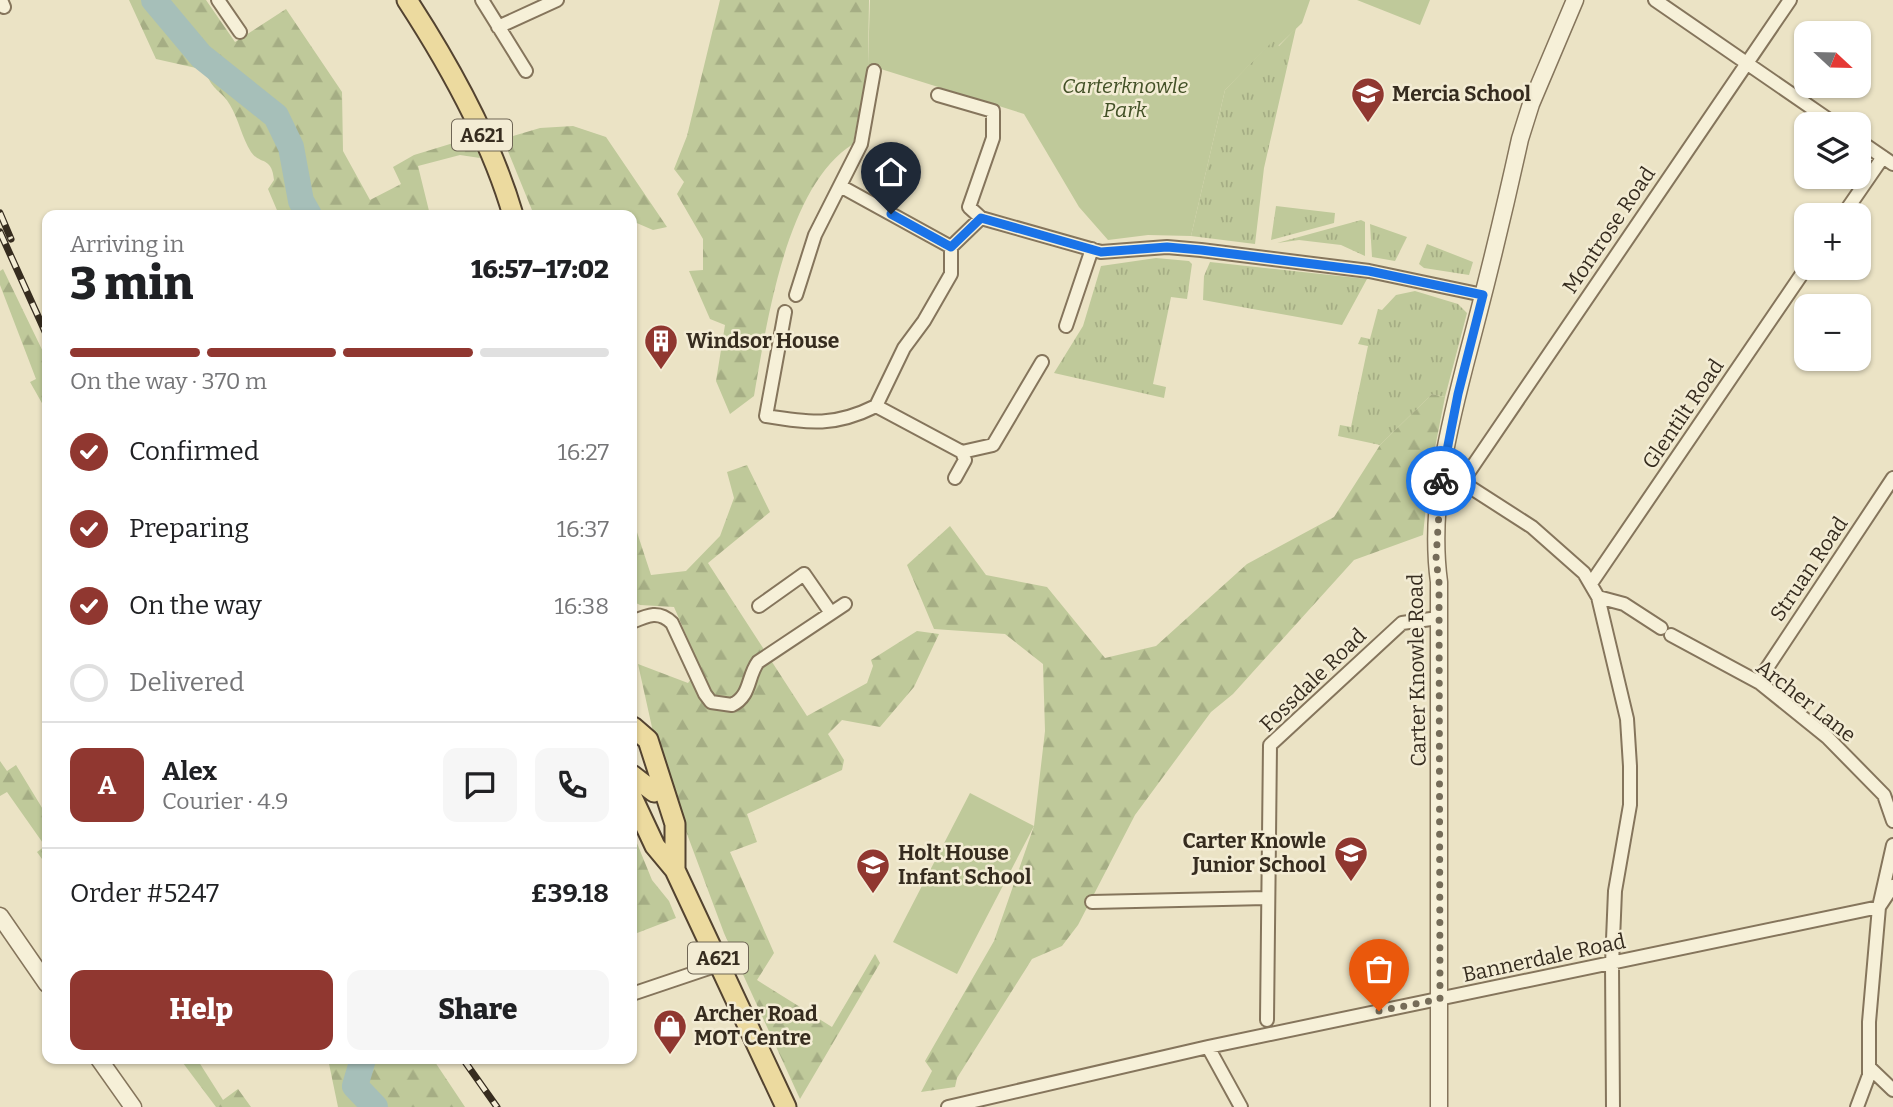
<!DOCTYPE html>
<meta charset="utf-8">
<style>
:root{--surface:#fff;--page:#f6f6f6;--text:#202124;--muted:#757577;--line:#e0e0e0;--accent:#903730}
body{margin:0;font-family:Bitter,serif;background:var(--page);color:var(--text);height:100vh;display:flex;flex-direction:column;font-size:26px;white-space:nowrap}
*{box-sizing:border-box;margin:0}
p{font-size:23px;color:var(--muted)}
.icon{flex:none;width:38px;height:38px;fill:none;stroke:currentColor;stroke-width:2;stroke-linecap:round;stroke-linejoin:round}
.map{position:relative;flex:1;overflow:hidden}
.panel{position:absolute;left:42px;top:210px;width:595px;height:854px;display:flex;flex-direction:column;background:var(--surface);border-radius:14px;box-shadow:0 2px 5px #0004}
.panel>*{flex:none}
.needle{width:46px;rotate:112deg}
.controls{position:absolute;left:1794px;top:21px;display:grid;gap:14px}
.controls a{display:grid;place-items:center;width:77px;height:77px;border-radius:14px;background:var(--surface);box-shadow:0 2px 5px #0004;font-size:35px}
.pin{position:absolute;display:grid;place-items:center;width:60px;height:60px;color:#fff;margin:-72px -30px;border-radius:50% 50% 50% 0;rotate:-45deg;box-shadow:0 0 7px #0007}
.pin .icon{rotate:45deg}
.courier{position:absolute;display:grid;place-items:center;width:70px;height:70px;margin:-35px;border:5px solid #1a73e8;border-radius:50%;background:#fff;color:#222;box-shadow:0 2px 9px #0007}
.head em{font-style:normal;font-weight:800}
.head div{display:flex;flex-direction:column-reverse}
.head{display:flex;align-items:center;justify-content:space-between;height:119px;padding:0 28px}
h1{font-size:46px;font-weight:800;line-height:52px}
.bar{display:grid;grid-template-columns:repeat(4,1fr);gap:10px 7px;align-content:center;height:84px;padding:0 28px}
.bar i{height:9px;border-radius:5px;background:var(--line)}
.bar .on{background:var(--accent)}
.bar p{grid-column:span 4}
.line{display:flex;align-items:center;gap:18px;padding:0 28px;border-top:2px solid var(--line)}
.line div{flex:1}
.round{display:grid;place-items:center;flex:none;width:74px;height:74px;border-radius:14px;background:var(--page)}
ol{padding:0 28px;list-style:none}
li{display:flex;align-items:center;gap:21px;height:77px}
li p{margin-inline-start:auto}
li .icon{padding:7px;border-radius:50%;background:var(--accent);color:#fff;stroke-width:4}
li:last-child{color:var(--muted)}
li i{width:38px;height:38px;border:4px solid var(--line);border-radius:50%}
.action{display:flex;gap:14px;margin-top:auto;padding:14px 28px}
.action a{flex:1;height:80px;border-radius:14px;background:var(--accent);color:#fff;font-size:28px;font-weight:800;line-height:80px;text-align:center}
.action a+a{background:var(--page);color:var(--text)}
.map>svg:first-child{display:block}
.grass{fill:url(#grass-tufts)}
.forest{fill:url(#forest-firs)}
.park{fill:#bfc99a}
.lines{fill:none;stroke-linecap:round;stroke-linejoin:round}
.river{stroke:#a6bfb9;stroke-width:26}
.minor-casing{stroke:#85755c;stroke-width:16}
.tertiary-casing{stroke:#85755c;stroke-width:19}
.primary-casing{stroke:#534330;stroke-width:23}
.minor{stroke:#f6f0d8;stroke-width:12}
.tertiary{stroke:#f6f0d8;stroke-width:16}
.primary{stroke:#ecda9f;stroke-width:19}
.rail-casing{stroke:#362c1f;stroke-width:7}
.rail{stroke:#f3ecd4;stroke-width:4.5;stroke-dasharray:13;stroke-linecap:butt}
.done{stroke:#756c59;stroke-width:7;stroke-dasharray:0 12.6}
.route{stroke:#1a73e8;stroke-width:9}
.labels{text-anchor:middle;stroke-width:5;stroke-linejoin:round;paint-order:stroke}
.shield{fill:#f3ecd4;stroke:#6f6655;stroke-width:2}
.shield-label{font-size:19px;font-weight:bold;fill:#362c1f}
.park-label{font-size:21px;font-style:italic;fill:#435127;stroke:#f3ecd4}
.poi-label{font-size:21px;font-weight:bold;fill:#362c1f;stroke:#f3ecd4;text-anchor:start}
.street-label{font-size:21px;fill:#362c1f;stroke:#f3ecd4}
</style>
<div class="map">
<svg width="1893" height="1107" viewBox="0 0 1893 1107">
<defs>
<pattern id="grass-tufts" width="24" height="20" patternUnits="userSpaceOnUse" patternTransform="scale(1.75)"><rect width="24" height="20" fill="#bfc99a"/><path d="M3 7l-1-3M5 7V3M7 7l1-3M15 17l-1-3M17 17v-4M19 17l1-3" fill="none" stroke="#a5ad84"/></pattern>
<pattern id="forest-firs" width="22" height="20" patternUnits="userSpaceOnUse" patternTransform="scale(1.75)"><rect width="22" height="20" fill="#bfc99a"/><path d="M5 1l3.5 6h-7zM16 11l3.5 6h-7z" fill="#a5ad84"/></pattern>
</defs>
<rect width="100%" height="100%" fill="#ebe3c5"/>
<path class="grass" d="M1296 28 1264 168 1255 244 1191 236 1225 90 1273 40 1279 46Z
M1276 206 1335 213 1334 223 1271 240Z
M1361 220 1365 222V256L1341 245 1299 240 1277 243Z
M1370 224 1407 237 1395 261 1372 257Z
M1427 244 1473 262 1469 275 1424 268 1419 264Z
M1156 258 1189 261 1192 264 1187 299 1171 297 1153 384 1166 387 1164 398 1054 373 1083 326 1101 266Z
M1210 262 1367 279 1342 325 1203 300 1204 276Z
M1415 291 1458 304 1467 313 1445 397 1432 394 1380 445 1338 436 1340 425 1351 427 1368 346 1358 344 1361 337 1370 339 1378 309 1382 310 1396 295Z"/>
<path class="forest" d="M129 0H206L235 42 286 9 342 92 343 151 370 200 401 184 393 167 414 155 473 137 480 158 460 155 418 166 430 215H279L268 189 274 180C272 156 260 165 251 152 242 138 239 120 230 105 221 89 213 93 205 70L156 59Z
M720 0H869L868 65 853 144C786 186 767 322 754 396L730 414 716 381 725 325 710 319 689 271 703 270V239L677 194 684 182 674 169 687 136Z
M573 126 606 137 667 227 653 230 632 221V215H534L503 139 540 128Z
M3 269 47 360V412L30 382 36 379 0 285V271Z
M1432 394 1445 397 1429 478 1423 535 1354 560 1233 694 1211 712 1135 815 1078 925 1062 946 1032 959 957 1078 955 1087 921 1092 932 1071 925 1061 994 941 1034 826 1045 731 1043 664 1005 634 934 629 907 565 950 526 986 575 1047 587 1105 658 1156 646 1247 564 1334 517 1380 445Z
M747 465 770 512 708 563 807 716 867 683 873 666 871 660 917 631 939 634 914 687 880 727 842 720 828 734 844 760 842 770 747 814 757 842 730 852 774 953 757 980 832 1027 875 954 880 963 800 1099 724 933 659 759 638 664 688 683 700 667 674 607 640 605 632 601V517L651 575 686 571 720 536 734 498 727 472Z
M0 761 7 771 16 765 47 816V866L37 852 45 846 7 792 0 796Z
M632 831 652 880 669 901 676 918 632 935Z
M180 1059H197L223 1100 238 1089 251 1107H216Z
M328 1059H433L465 1107H338Z"/>
<path class="park" d="M870 0H1310L1302 23 1278 46 1273 41 1225 90 1191 236 1148 235 1108 240 1079 207 1024 114 868 65Z
M1357 0H1430L1420 25Z
M970 793 1034 826 957 974 893 942Z"/>
<g class="lines">
<path class="river" d="M154 0 201 56 276 116 291 147 301 201 309 215
M363 1059 355 1086 375 1107"/>
<g class="minor-casing">
<path id="minor" d="M1 0 4 7
M218 0 240 32
M482 0 526 71
M1655 0 1835 124
M498 27 557 0
M938 95 993 111V138L969 207 981 218
M1858 140 1893 164
M842 187 951 247
M1843 215 1883 157
M796 295 815 235 861 144 874 71
M785 312 766 416C810 423 834 427 876 406
M1066 326 1092 249
M962 452 876 406 904 348 924 321 951 274V247L981 218 1101 252 1167 247 1201 250 1369 271 1483 295
M962 452 993 445 1042 362
M955 478 965 460 962 452
M1441 480 1462 482 1532 527 1584 573 1598 597 1627 719 1630 766V805L1615 891 1612 964 1613 1107
M1462 482 1790 0
M1592 582 1806 268
M1598 597 1624 604 1661 628
M759 606 804 574 831 613
M632 622C648 615 659 610 672 623L705 694 711 702 732 705C751 696 747 677 758 662L845 604
M1671 635 1760 683 1827 737 1884 795 1893 821
M1760 683 1761 677 1893 478
M1092 902 1266 898
M632 994 721 964
M1267 1020 1270 745 1402 623 1438 618
M1208 1047 1241 1107
M1870 1068 1893 1090
M948 1107 1208 1047 1879 907 1893 886
M1857 1107 1869 1075V1022L1879 907 1893 845"/>
</g>
<g class="tertiary-casing">
<path id="tertiary" d="M0 916 47 984
M99 1059 133 1107
M1439 1107V582C1427 493 1456 401 1478 315 1493 257 1507 198 1520 139L1531 104 1575 0"/>
</g>
<g class="primary-casing">
<path id="primary" d="M407 0C450 66 491 139 513 215
M633 727 648 740 675 824V870
M632 775 654 792
M632 797 655 846 675 870 786 1107"/>
</g>
<use href="#minor" class="minor"/>
<use href="#tertiary" class="tertiary"/>
<use href="#primary" class="primary"/>
<g class="rail-casing">
<path id="rail" d="M0 213 11 239
M0 232 47 336
M463 1059 497 1107"/>
</g>
<use href="#rail" class="rail"/>
</g>
<g class="lines">
<path class="done" d="M1379 1011 1440 999 1439 582 1436 559 1441 481"/>
<path class="route" d="M891 214 951 247 981 218 1101 252 1167 247 1201 250 1369 271 1483 295 1458 394 1441 481"/>
</g>
<defs>
<g id="school-pin" transform="scale(1.75)"><path d="M0 17L-7.5 6A9.5 9.5 0 1 1 7.5 6Z" fill="#903730" stroke="#f3ecd4"/><path d="M0-5L7-2L0 1L-7-2ZM-4 1L0 2.5L4 1V4Q0 6-4 4Z" fill="#fff"/></g>
<g id="building-pin" transform="scale(1.75)"><path d="M0 17L-7.5 6A9.5 9.5 0 1 1 7.5 6Z" fill="#903730" stroke="#f3ecd4"/><path d="M-4-6H4V6H1V3H-1V6H-4ZM-2.5-4.3h1.7v1.8h-1.7ZM.8-4.3h1.7v1.8H.8ZM-2.5-1h1.7V.8h-1.7ZM.8-1h1.7V.8H.8Z" fill="#fff"/></g>
<g id="shop-pin" transform="scale(1.75)"><path d="M0 17L-7.5 6A9.5 9.5 0 1 1 7.5 6Z" fill="#903730" stroke="#f3ecd4"/><path d="M-5-2.5h2.3a2.7 3.5 0 0 1 5.4 0H5L5.5 6h-11ZM-1.5-2.5h3a1.5 2.3 0 0 0-3 0Z" fill="#fff"/></g>
</defs>
<g fill-rule="evenodd">
<use href="#school-pin" x="1368" y="94"/>
<use href="#building-pin" x="661" y="341"/>
<use href="#school-pin" x="1351" y="853"/>
<use href="#school-pin" x="873" y="865"/>
<use href="#shop-pin" x="670" y="1026"/>
</g>
<g class="labels">
<g class="shield">
<rect x="452" y="119.5" width="60" height="31" rx="5"/>
<rect x="688" y="942.5" width="60" height="31" rx="5"/>
</g>
<g class="shield-label">
<text x="482" y="142">A621</text>
<text x="718" y="965">A621</text>
</g>
<g class="park-label">
<text x="1125" y="93">Carterknowle<tspan x="1125" dy="24">Park</tspan></text>
</g>
<g class="poi-label">
<text x="1392" y="101">Mercia School</text>
<text x="686" y="348">Windsor House</text>
<text x="1326" y="848" text-anchor="end">Carter Knowle<tspan x="1326" dy="24">Junior School</tspan></text>
<text x="898" y="860">Holt House<tspan x="898" dy="24">Infant School</tspan></text>
<text x="694" y="1021">Archer Road<tspan x="694" dy="24">MOT Centre</tspan></text>
</g>
<g class="street-label">
<text transform="translate(1609 230) rotate(-56)" y="7">Montrose Road</text>
<text transform="translate(1683 414) rotate(-56)" y="7">Glentilt Road</text>
<text transform="translate(1809 569) rotate(-56)" y="7">Struan Road</text>
<text transform="translate(1417 670) rotate(-91)" y="7">Carter Knowle Road</text>
<text transform="translate(1313 680) rotate(-44)" y="7">Fossdale Road</text>
<text transform="translate(1806 701) rotate(38)" y="7">Archer Lane</text>
<text transform="translate(1544 958) rotate(-12)" y="7">Bannerdale Road</text>
</g>
</g>
</svg>
<div class="controls">
<a><svg class="needle" viewBox="-14 -14 28 28"><path d="M0-13l5 13h-10z" fill="#e53935"/><path d="M0 13l5-13h-10z" fill="#757577"/></svg></a>
<a><svg class="icon" aria-label="layers" viewBox="0 0 24 24"><path d="M12 4l9 5-9 5-9-5zM3 14l9 5 9-5"/></svg></a>
<a>+</a>
<a>−</a>
</div>
<div class="pin" style="left:1379px;top:1011px;background:#ea580c"><svg class="icon" aria-label="bag" viewBox="0 0 24 24"><path d="M5 8h14l-1 12H6zM9 8a3 3 0 0 1 6 0"/></svg></div>
<div class="pin" style="left:891px;top:214px;background:#1f2937"><svg class="icon" aria-label="home" viewBox="0 0 24 24"><path d="M3 11l9-7 9 7M6 9v11h12V9"/></svg></div>
<div class="courier" style="left:1441px;top:481px"><svg class="icon" aria-label="bike" viewBox="0 0 24 24"><circle cx="6" cy="16" r="4"/><circle cx="18" cy="16" r="4"/><path d="M6 16l4-8h5l3 8M10 8l3 8H6M13 5h3"/></svg></div>
<section class="panel">
<div class="head"><div><h1>3 min</h1><p>Arriving in</p></div><em>16:57–17:02</em></div>
<div class="bar"><i class="on"></i><i class="on"></i><i class="on"></i><i></i><p>On the way · 370 m</p></div>
<ol>
<li><svg class="icon" aria-label="check" viewBox="0 0 24 24"><path d="M5 12l5 5 9-10"/></svg>Confirmed<p>16:27</p></li>
<li><svg class="icon" aria-label="check" viewBox="0 0 24 24"><path d="M5 12l5 5 9-10"/></svg>Preparing<p>16:37</p></li>
<li><svg class="icon" aria-label="check" viewBox="0 0 24 24"><path d="M5 12l5 5 9-10"/></svg>On the way<p>16:38</p></li>
<li><i></i>Delivered</li>
</ol>
<div class="line" style="height:126px"><b class="round" style="background:var(--accent);color:#fff">A</b><div><b>Alex</b><p>Courier · 4.9</p></div><a class="round"><svg class="icon" aria-label="chat" viewBox="0 0 24 24"><path d="M4 5h16v11H9l-5 4z"/></svg></a><a class="round"><svg class="icon" aria-label="phone" viewBox="0 0 24 24"><path d="M5 4h4l2 5-3 2q2 4 5 5l2-3 5 2v4C11 20 4 13 5 4z"/></svg></a></div>
<div class="line" style="height:91px"><div>Order #5247</div><b>£39.18</b></div>
<div class="action"><a>Help</a><a>Share</a></div>
</section>
</div>
